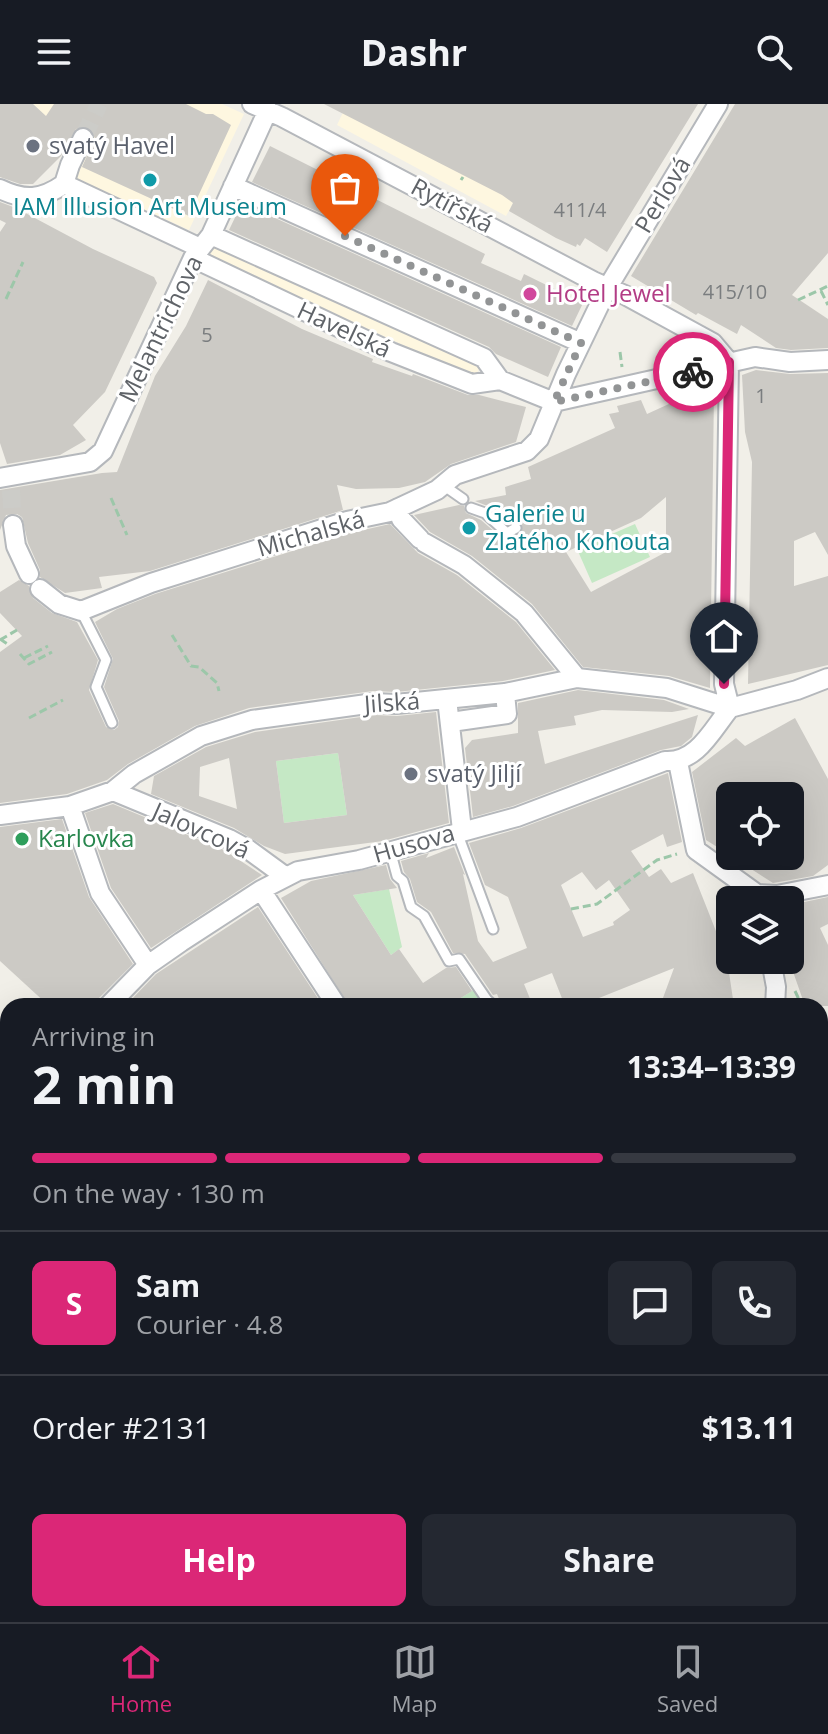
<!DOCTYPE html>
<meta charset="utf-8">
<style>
:root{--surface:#171b24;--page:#242831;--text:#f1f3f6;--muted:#9ea1a6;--line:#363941;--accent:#db2777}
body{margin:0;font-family:"Open Sans",sans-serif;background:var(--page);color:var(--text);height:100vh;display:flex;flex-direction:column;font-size:30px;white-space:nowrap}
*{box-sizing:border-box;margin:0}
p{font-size:26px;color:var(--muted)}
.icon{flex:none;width:44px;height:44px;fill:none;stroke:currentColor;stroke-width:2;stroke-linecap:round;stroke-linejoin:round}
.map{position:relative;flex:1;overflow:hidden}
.panel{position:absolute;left:0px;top:894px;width:828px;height:624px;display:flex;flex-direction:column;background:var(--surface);border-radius:24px 24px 0 0;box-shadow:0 8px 32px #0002}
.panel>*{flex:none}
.tools{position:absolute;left:716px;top:678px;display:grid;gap:16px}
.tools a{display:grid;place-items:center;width:88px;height:88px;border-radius:12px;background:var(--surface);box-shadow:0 8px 32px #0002;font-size:40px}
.pin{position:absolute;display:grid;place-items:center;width:68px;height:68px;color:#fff;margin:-82px -34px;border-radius:50% 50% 50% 0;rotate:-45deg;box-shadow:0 0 8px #0007}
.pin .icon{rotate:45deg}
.courier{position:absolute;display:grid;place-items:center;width:80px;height:80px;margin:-40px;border:6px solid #db2777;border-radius:50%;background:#fff;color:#222;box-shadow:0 2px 10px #0007}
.head em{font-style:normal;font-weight:700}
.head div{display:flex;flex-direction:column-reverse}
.head{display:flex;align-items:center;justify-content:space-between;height:136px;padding:0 32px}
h1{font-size:52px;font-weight:700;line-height:60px}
.bar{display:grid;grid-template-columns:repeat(4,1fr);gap:12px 8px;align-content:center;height:96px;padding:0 32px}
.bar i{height:10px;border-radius:6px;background:var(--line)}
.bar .selected{background:var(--accent)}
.bar p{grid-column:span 4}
.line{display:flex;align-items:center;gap:20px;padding:0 32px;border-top:2px solid var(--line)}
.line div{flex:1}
.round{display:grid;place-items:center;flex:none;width:84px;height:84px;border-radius:12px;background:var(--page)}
.primary-button{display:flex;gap:16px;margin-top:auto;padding:16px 32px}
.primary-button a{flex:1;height:92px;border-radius:12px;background:var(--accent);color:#fff;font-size:32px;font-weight:700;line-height:92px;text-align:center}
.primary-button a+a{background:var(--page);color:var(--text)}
header{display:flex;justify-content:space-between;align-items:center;height:104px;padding:0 32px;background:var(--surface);font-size:36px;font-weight:700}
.tabs{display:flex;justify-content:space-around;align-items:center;height:112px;border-top:2px solid var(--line);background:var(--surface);font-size:22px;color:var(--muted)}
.tabs a{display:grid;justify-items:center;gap:4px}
.tabs .selected{color:var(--accent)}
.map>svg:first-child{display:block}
.commercial{fill:#fef7e0}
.green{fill:#c5e8c5}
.building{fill:#cccac5;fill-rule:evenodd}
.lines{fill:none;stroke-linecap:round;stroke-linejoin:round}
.street-tunnel{stroke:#ccccc8;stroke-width:18;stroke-dasharray:18 9;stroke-linecap:butt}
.lane-casing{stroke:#b5b8bc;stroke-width:13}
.street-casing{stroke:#b5b8bc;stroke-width:22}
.path{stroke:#9cc7a9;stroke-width:3;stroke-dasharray:8 4;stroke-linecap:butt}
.lane{stroke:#fff;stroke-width:9}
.street{stroke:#fff;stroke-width:18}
.done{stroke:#929495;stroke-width:8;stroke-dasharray:0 14.4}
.route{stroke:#db2777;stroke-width:10}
.worship-dot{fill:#6b7280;stroke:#fff;stroke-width:3}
.culture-dot{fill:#0f9aa8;stroke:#fff;stroke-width:3}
.hotel-dot{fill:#d1479c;stroke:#fff;stroke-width:3}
.leisure-dot{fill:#2e9e5b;stroke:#fff;stroke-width:3}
.labels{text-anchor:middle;stroke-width:6;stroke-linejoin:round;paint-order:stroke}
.number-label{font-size:20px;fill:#7a7d7f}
.worship-label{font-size:24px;fill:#5b616d;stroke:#fff;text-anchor:start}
.street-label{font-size:24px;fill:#5f6368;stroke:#fff}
.culture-label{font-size:24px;fill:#0d838f;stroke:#fff}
.hotel-label{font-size:24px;fill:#b23c85;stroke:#fff;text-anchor:start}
.leisure-label{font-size:24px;fill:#27864d;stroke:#fff;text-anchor:start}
</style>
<header><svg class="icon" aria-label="menu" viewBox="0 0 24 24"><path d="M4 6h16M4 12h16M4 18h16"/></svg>Dashr<svg class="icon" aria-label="search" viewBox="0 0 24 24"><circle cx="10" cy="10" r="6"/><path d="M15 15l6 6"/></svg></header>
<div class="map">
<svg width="828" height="1518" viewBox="0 0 828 1518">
<rect width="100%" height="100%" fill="#f1efe8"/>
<path class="commercial" d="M33 0H222L244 10 189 126 60 67 73 39Z
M347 0 543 44 506 112 337 21Z
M208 136 481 260 475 274 202 149Z"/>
<path class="green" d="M635 420 650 453 592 479 577 445Z
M338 649 347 711 284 719 276 657Z
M389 785 402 843 391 851 353 791Z
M475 885 485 902H448Z
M828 1491V1518H784L797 1510H820V1496Z"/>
<path class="building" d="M0 0H33L46 12 54 0H186L206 10H213L231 21 189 112 82 63 95 34 87 23 76 25 61 52 33 80H20L0 73Z
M324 0H698L607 148 585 134 580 142 577 140 576 143 556 134 509 107 513 99 502 91Z
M735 0H828V149L792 191 828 215V244L791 246 776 244 741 221 737 230 698 209 696 211 631 172Z
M270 42 485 150 481 159 521 177 524 170 583 199 572 222 252 78Z
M0 98 16 104 93 145 154 173 157 179 105 288 73 321 86 336 60 351 7 360 0 339V128L6 119 0 116Z
M242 99 561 243 548 273 496 250 489 243 229 126Z
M208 176 302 225 373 255 372 258 412 272 413 270 468 291H479L526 303 516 338 451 360 425 378 399 384 356 385 337 381 343 406 150 467 99 473 102 484 65 489 40 473V466L28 439 22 413 17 410 6 411 0 426V386L102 369 117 368 155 272 186 222Z
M756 266 790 270 828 269V451L815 428 794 437V482L828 472V561L748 580 752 358 745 328 742 271Z
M706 283 714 288 710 584 669 572 583 563 532 500 472 452 430 428 414 411 459 401 464 402 466 409 481 416 503 435 511 436 522 428V420L515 417 508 420 490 403 475 397 506 391 505 383 531 375 528 363 615 324 609 310 619 308 617 302 641 296 647 310ZM666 393V448L591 488 566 448 641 414Z
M390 420 418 449 457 471 516 518 555 566 503 577 396 588 373 587 249 604 195 622 128 660 107 676 67 690 0 699V548L22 532 0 509V488L19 476 29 482 33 494 52 509 77 518 98 556 89 586 106 623 114 626 118 623 119 617 104 583 113 555 95 518 117 505 155 490 350 429Z
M578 586 664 596 689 605 672 608 602 606 574 612 576 621 538 627 545 660 698 611 692 633 681 642 661 646 513 702 473 713 465 644 472 636 518 629V599Z
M436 608 449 719 383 737 285 750 264 742 234 724 151 690 154 672 206 643 255 628 375 611 397 612ZM338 649 347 711 284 719 276 657ZM229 654 237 705 199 692 200 663Z
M795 614 828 675V761L813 772 773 779 731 752H790V692H730V751L706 736 692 668 736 634 745 642Z
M668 669 682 738 667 743 663 730 631 747 649 773 661 765 671 779 693 769 727 855 734 902H660L674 864 579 902H565L552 869 524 880 533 902H502L497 890 493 891 465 850 453 849 431 808 417 798 410 775 404 768 401 757 429 749 426 754 454 743 465 771 463 770 478 837 493 858 527 844 508 793 485 781 469 739 521 724ZM582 768 596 786 609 776 630 806 613 818 614 821 583 833 561 781Z
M113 700 224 746 262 771 151 844 111 784 85 709Z
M62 715 89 793 133 860 99 894 96 902H49L0 857V723Z
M386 761 390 775 397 784 353 791 391 851 399 845 423 879 446 864 456 863 472 887 448 902H349L281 794 311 777Z
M828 793V820L820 824 828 841V902H805L790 859V801Z
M258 803 323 902H136L131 896 156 870Z"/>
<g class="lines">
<path class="street-tunnel" d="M83 34 99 0
M11 386 13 421"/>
<g class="lane-casing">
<path id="lane" d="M443 381 463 395
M471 404 485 409 507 429 516 424
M81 507 106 556 96 583 112 619
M457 728 493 825
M390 746 397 772 403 777 411 803 424 812 449 857 459 855 487 896 494 902
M0 1169H8"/>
</g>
<g class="street-casing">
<path id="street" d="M252 0 282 13 593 177 627 192 713 239 729 258
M64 80 200 144
M64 80 70 61 83 34
M233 82 581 239
M0 85C25 97 41 96 64 80
M211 131 484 254 500 276
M193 154 391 248 472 280 500 276 554 298
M729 258 724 580 730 604
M554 298 755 253 790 258 828 256
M0 374 90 358 103 347 193 154 211 131 268 6
M398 404 401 415 420 435
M13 421 16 442 29 470
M425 439 464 461 524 509 577 574
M40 485 59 500 81 507 151 479 347 417 390 408 437 386 455 371 527 347 539 335 566 270 608 183 718 0
M447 595 462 726
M730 604 797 586 828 574
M451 618 507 610 505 589
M678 658 696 746 757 790 758 796
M113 687 229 735 249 746 286 773
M70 702 100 789 148 861
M0 711 70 702 113 687 134 670 201 632 252 616 374 599 396 600 505 589 577 574 667 584 730 604
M261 786 337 902
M757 790 777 791 828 781
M771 856 776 883 775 902
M108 902 148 861 181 838 261 786 298 767 359 756 517 713 665 657C697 659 712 626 730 604
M820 931 828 935
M0 1021 8 1013
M0 1093 8 1098
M820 1141 828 1140
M820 1460 824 1473
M344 1510V1518
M561 1510 563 1518
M709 1510 713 1518
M749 1518 763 1510"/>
</g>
<path class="path" d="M461 76 463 73
M821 187 828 201
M6 195 23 158
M798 196 828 182
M620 248 622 263
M111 394 127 431
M172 531 191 562 199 563 217 579 219 587
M0 535 9 541
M0 536 17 526
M20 550 29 560 52 548
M24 554 48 542
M29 614 63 596
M571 805 597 800 657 756 677 750
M795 887 802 902
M825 991 828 997
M820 1053 828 1050"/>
<use href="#lane" class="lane"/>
<use href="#street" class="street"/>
</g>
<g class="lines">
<path class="done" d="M345 132 581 239 554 298 693 268"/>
<path class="route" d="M693 268 729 258 724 580"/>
</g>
<g class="worship-dot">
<circle cx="33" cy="42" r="8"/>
<circle cx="411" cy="670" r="8"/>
</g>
<g class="culture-dot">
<circle cx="150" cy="76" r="8"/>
<circle cx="469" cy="424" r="8"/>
</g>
<circle class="hotel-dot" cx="530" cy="190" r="8"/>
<circle class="leisure-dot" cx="22" cy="735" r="8"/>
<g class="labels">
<g class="number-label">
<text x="580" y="113">411/4</text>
<text x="735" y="195">415/10</text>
<text x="207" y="238">5</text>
<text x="761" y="299">1</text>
</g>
<g class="worship-label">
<text x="49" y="50">svatý Havel</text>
<text x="427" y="678">svatý Jiljí</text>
</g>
<g class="street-label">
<text transform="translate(663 91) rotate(-59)" y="8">Perlová</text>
<text transform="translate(452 102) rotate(28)" y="8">Rytířská</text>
<text transform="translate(161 225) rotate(-64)" y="8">Melantrichova</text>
<text transform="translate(344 226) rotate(25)" y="8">Havelská</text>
<text transform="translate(311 430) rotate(-16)" y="8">Michalská</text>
<text transform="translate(392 599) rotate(-4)" y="8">Jilská</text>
<text transform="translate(201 727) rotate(24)" y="8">Jalovcová</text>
<text transform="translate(414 740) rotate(-16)" y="8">Husova</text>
</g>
<g class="culture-label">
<text x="150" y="111">IAM Illusion Art Museum</text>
<text x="485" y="418" text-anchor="start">Galerie u<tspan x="485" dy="28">Zlatého Kohouta</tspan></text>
</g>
<g class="hotel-label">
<text x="546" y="198">Hotel Jewel</text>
</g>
<g class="leisure-label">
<text x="38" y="743">Karlovka</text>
</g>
</g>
</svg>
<div class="tools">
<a><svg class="icon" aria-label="locate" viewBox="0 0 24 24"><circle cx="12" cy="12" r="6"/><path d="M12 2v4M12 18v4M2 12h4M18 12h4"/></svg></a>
<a><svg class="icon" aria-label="layers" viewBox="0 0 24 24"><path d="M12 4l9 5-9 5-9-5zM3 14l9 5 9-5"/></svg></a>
</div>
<div class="pin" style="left:345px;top:132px;background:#ea580c"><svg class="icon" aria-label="bag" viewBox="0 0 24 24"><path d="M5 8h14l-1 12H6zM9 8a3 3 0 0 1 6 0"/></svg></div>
<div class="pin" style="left:724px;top:580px;background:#1f2937"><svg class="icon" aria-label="home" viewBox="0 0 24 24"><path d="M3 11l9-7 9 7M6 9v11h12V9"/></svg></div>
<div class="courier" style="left:693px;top:268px"><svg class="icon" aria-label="bike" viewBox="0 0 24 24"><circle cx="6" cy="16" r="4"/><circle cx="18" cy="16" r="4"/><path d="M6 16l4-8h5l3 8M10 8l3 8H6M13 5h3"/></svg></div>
<section class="panel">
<div class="head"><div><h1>2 min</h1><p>Arriving in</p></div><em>13:34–13:39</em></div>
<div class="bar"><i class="selected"></i><i class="selected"></i><i class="selected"></i><i></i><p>On the way · 130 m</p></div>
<div class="line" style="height:144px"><b class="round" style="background:var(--accent);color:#fff">S</b><div><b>Sam</b><p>Courier · 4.8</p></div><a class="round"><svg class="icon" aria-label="chat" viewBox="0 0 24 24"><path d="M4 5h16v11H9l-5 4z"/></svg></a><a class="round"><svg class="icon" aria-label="phone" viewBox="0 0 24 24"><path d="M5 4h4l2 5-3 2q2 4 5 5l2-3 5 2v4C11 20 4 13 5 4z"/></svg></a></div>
<div class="line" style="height:104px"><div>Order #2131</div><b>$13.11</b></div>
<div class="primary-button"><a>Help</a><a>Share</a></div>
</section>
</div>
<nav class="tabs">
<a class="selected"><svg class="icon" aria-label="home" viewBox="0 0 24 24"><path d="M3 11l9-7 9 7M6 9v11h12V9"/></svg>Home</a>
<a><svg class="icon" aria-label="map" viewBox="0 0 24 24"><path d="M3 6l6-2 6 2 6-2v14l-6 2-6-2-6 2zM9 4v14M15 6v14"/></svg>Map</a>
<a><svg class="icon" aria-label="saved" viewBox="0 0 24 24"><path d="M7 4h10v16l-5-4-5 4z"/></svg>Saved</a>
</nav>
